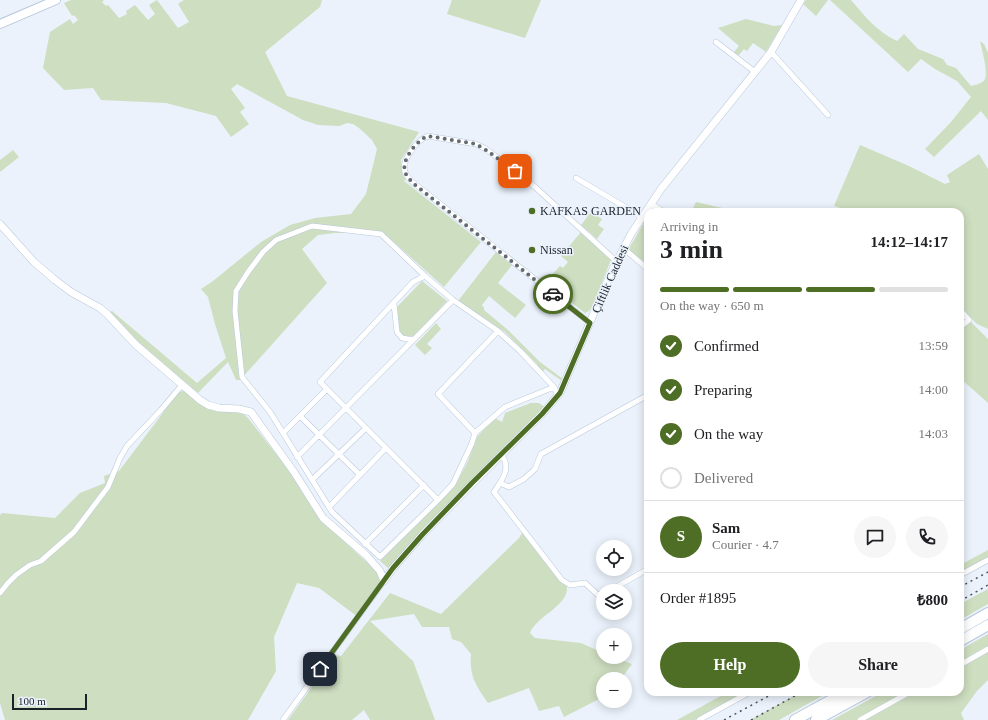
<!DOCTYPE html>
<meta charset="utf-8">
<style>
:root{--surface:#fff;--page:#f6f6f6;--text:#202124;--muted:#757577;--line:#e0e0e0;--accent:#4e6e25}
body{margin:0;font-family:Georgia,serif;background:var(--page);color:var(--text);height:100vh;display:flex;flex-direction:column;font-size:15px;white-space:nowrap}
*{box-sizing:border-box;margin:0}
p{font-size:13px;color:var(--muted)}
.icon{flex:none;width:22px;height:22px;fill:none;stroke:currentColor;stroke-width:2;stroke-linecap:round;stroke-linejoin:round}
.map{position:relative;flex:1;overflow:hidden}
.sheet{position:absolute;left:644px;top:208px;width:320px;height:488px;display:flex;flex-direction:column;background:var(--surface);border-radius:12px;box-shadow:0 2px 10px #0003}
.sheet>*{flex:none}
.fabs{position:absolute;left:596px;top:540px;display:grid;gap:8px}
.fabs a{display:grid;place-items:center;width:36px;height:36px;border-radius:50%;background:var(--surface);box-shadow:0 2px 10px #0003;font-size:20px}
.scale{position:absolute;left:12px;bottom:10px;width:75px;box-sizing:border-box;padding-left:4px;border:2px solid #1c222a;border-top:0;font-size:11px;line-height:14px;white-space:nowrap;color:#1c222a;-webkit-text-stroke:3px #ebf2fb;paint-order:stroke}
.pin{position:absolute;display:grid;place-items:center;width:34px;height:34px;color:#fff;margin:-17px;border-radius:8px;box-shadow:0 2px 6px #0006}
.courier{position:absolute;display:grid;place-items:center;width:40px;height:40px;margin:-20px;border:3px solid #4e6e25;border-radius:50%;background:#fff;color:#222;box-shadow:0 1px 5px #0007}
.headline em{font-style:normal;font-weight:700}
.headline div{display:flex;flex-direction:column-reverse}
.headline{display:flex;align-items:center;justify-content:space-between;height:68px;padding:0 16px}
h1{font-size:26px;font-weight:700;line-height:30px}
.bar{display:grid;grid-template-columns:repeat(4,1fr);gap:6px 4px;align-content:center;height:48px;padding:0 16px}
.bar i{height:5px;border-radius:3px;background:var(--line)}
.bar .selected{background:var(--accent)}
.bar p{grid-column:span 4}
.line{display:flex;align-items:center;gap:10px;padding:0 16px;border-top:1px solid var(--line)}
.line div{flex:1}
.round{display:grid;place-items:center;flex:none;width:42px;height:42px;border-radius:21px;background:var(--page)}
ol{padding:0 16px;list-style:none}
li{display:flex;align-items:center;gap:12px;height:44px}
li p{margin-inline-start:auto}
li .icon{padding:4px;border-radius:50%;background:var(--accent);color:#fff;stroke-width:4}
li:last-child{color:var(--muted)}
li i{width:22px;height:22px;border:2px solid var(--line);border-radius:50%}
.cta{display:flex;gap:8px;margin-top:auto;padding:8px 16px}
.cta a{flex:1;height:46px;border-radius:24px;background:var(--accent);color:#fff;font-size:16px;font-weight:700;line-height:46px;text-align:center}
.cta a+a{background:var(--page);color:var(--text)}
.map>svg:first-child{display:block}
.green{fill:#cedec0}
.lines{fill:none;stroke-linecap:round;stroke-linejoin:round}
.minor-casing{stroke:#b8c8dd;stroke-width:6}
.tertiary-casing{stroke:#b8c8dd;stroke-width:8}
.primary-casing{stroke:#b8c8dd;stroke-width:10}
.motorway-casing{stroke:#b8c8dd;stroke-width:12}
.minor{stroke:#fff;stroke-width:5}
.tertiary{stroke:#fff;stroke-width:7}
.primary{stroke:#fff;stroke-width:8}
.motorway{stroke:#fff;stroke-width:10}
.rail{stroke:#4e545d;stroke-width:1.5;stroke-dasharray:2 4;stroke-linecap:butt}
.done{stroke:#646b73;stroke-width:4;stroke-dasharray:0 7.2}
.route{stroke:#4e6e25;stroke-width:5}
.poi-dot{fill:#4e6e25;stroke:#ebf2fb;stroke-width:1.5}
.labels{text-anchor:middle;stroke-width:3;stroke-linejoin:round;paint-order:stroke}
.poi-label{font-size:12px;fill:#1c222a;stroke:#ebf2fb;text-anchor:start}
.street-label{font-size:12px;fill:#1c222a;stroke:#ebf2fb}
</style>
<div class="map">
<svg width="988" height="720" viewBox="0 0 988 720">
<rect width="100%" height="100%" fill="#ebf2fb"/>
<path class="green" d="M71 0H104L102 2 106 6 108 5 119 18 127 14 126 11 135 5 148 20 155 14 149 5 157 0 178 28 189 22 178 4 184 0H322L320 7 265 52 287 96 419 132 401 160 403 176 406 179 404 181 481 242 444 287 388 237 378 232 335 233 318 235 302 249 327 283 240 380H236L228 362 198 393 136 340 110 312 112 311 197 383 226 358 215 324 208 297 201 289 213 281 261 242 290 225 315 218 351 214 366 194 377 149 372 140 359 128 353 124 347 123 339 126 318 125 303 120 237 84 231 89 245 108 240 112 249 124 231 137 216 116 166 103 101 100 93 88 64 90 43 68 50 32 70 19 73 24 78 20 74 15 72 16 64 3Z
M452 0H541L525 38 447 14Z
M806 0H828L816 16 803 4Z
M830 0H851C865 16 877 32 897 41L904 34 918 49 943 59 947 65 956 68 971 86C976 85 983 83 985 79 988 71 982 50 980 41L984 44 988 53V120L981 111 934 157 925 149 951 122 971 97 957 81 935 69 921 59 908 72Z
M746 19 774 26 782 25 766 52 753 43 747 51 744 49 738 56 734 52 739 46 718 28Z
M860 145 909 166 945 184 950 182 947 175 979 154 988 169V329L977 324 960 307V212H852L834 206Z
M13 150 19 157 0 172V160Z
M696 202 740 212H691Z
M591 212 602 219 598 225 604 229 597 239 581 225Z
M648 216V266L628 250Z
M581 232 611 260 592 307 589 311 585 313 549 285 553 280 550 277 560 266 563 268 568 262 561 256Z
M496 252 512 265 498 283 526 305 515 318 489 296 482 305 484 308V310L508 330 540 362 563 379 562 381 545 369 541 373 537 364 505 332 458 301Z
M422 281 447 301 414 336 404 337 400 333 396 316 397 307Z
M969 320 988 339V403L960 378 961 359 960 327Z
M436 323 441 329 427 344 432 348 425 355 415 345Z
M185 390 206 407 240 411 248 418 284 464 324 522 377 572 380 579 379 584 358 617 319 588 297 583 274 637 276 671 248 720H5L0 703V515L2 513 55 518 80 493 105 483 104 476 119 471 178 393Z
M531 403H539L546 408 388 568 380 561 455 486 468 461 477 437 495 418 502 422 505 413Z
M526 530 566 581C566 584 567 588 567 590 565 607 536 617 530 633L535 638 581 643 603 653V657H613L632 664 621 679H603V697L564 717 559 706 539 711 529 688 488 703C476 686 469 676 471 654L461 642 452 639 449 627H422L414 614 370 621 413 661 435 720H370L364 710 352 720H288L335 655 341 656 390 593 441 614 519 538 522 533Z
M988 550V560L960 575V565Z
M988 589V604L960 620V604Z
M988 634V648L960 663V650Z
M988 652V680L977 691 961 713 964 720H864L915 692H960V667Z
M728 692H746L695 720H677Z
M801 692H829L779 720H750Z
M883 692H908L858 720H832Z"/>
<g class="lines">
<g class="minor-casing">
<path id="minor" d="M716 42 755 72
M771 52 828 115
M576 178 642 217
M651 204 664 212
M623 248 648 269
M425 276 381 234 312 226 276 240 263 252 248 272 236 291 235 311 242 377 270 412 332 512 380 557 438 500
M394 304 397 332 402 338 413 340
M960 310 969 320 960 327
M590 323 415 184C411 181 407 177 405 172 401 160 417 140 428 136L476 144 486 149 535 187 617 262
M960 358 961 359
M554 387 505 407 475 433 472 443 453 484 438 500 320 382 413 282 425 276 453 300 498 331 520 351 554 387 558 396
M300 416 360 475
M283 433 327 389
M475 433 438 394 498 331
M501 454C512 468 502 480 494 492L562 580 570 585 585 583 598 595 603 594
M297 457 453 300
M312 480 366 428
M500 483 509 487 524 479 535 469 541 454 648 395
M329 507 386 448
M365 544 424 485
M960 575 988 560
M609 591 648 569
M0 593 8 583 16 575 30 565 41 561 74 532 108 487 120 458 127 446 161 410 182 385
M960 665 988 649
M283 720 384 581
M699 720 750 692
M860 720 910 692"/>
</g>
<g class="tertiary-casing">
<path id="tertiary" d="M0 224 34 262 55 280 71 292 100 308 107 314 136 345 200 400 208 405 219 408 239 409 251 412 294 472 323 518 366 555 380 571 384 581
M384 581 393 568 422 535 465 491 542 414 560 393 610 275 631 234 661 189 771 52 801 0"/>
</g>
<g class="primary-casing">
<path id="primary" d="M0 24 56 0"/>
</g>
<g class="motorway-casing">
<path id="motorway" d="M960 629 988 613
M960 641 988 625
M795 720 846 692
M816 720 867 692"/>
</g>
<use href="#minor" class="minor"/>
<use href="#tertiary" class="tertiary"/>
<use href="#primary" class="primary"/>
<use href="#motorway" class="motorway"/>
<path class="rail" d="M960 587 988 572
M960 601 988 585
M724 720 776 692
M751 720 802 692"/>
</g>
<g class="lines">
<path class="done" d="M515 171 486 150 476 144 428 136C417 140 401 160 405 172 407 177 411 181 414 184L553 294"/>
<path class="route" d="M320 669 393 568 422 535 472 483 542 414 560 393 590 323 553 294"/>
</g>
<g class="poi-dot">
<circle cx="532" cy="211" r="4"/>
<circle cx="532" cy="250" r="4"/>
</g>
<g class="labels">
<g class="poi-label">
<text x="540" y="215">KAFKAS GARDEN</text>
<text x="540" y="254">Nissan</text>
</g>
<g class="street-label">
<text transform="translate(610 279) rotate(-66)" y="4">Çiftlik Caddesi</text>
</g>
</g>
</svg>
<div class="fabs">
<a><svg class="icon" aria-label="locate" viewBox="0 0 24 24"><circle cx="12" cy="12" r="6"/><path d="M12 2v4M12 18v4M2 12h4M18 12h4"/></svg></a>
<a><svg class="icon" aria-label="layers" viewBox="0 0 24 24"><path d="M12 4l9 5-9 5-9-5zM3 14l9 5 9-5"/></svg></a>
<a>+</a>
<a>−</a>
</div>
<div class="scale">100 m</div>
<div class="pin" style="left:515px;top:171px;background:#ea580c"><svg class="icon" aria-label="bag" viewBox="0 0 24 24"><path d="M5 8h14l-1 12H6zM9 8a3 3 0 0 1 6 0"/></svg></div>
<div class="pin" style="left:320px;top:669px;background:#1f2937"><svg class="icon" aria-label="home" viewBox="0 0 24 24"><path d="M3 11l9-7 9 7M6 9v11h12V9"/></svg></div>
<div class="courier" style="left:553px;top:294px"><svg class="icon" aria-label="car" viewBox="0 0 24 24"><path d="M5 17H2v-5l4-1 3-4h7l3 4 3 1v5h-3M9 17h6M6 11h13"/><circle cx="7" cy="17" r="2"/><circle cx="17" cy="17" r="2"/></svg></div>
<section class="sheet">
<div class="headline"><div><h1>3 min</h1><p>Arriving in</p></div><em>14:12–14:17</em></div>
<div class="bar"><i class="selected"></i><i class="selected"></i><i class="selected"></i><i></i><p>On the way · 650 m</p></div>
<ol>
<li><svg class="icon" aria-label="check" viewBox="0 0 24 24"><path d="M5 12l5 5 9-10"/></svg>Confirmed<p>13:59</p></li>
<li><svg class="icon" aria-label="check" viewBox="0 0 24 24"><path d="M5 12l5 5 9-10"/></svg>Preparing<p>14:00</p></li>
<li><svg class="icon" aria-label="check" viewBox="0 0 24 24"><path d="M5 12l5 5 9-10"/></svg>On the way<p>14:03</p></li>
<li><i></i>Delivered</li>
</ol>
<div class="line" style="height:72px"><b class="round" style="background:var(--accent);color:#fff">S</b><div><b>Sam</b><p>Courier · 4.7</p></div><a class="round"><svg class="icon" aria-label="chat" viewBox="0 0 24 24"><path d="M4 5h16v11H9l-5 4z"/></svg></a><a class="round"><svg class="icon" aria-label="phone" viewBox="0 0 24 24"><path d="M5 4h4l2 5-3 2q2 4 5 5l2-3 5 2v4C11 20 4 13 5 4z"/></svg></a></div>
<div class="line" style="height:52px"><div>Order #1895</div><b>₺800</b></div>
<div class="cta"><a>Help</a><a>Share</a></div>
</section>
</div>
